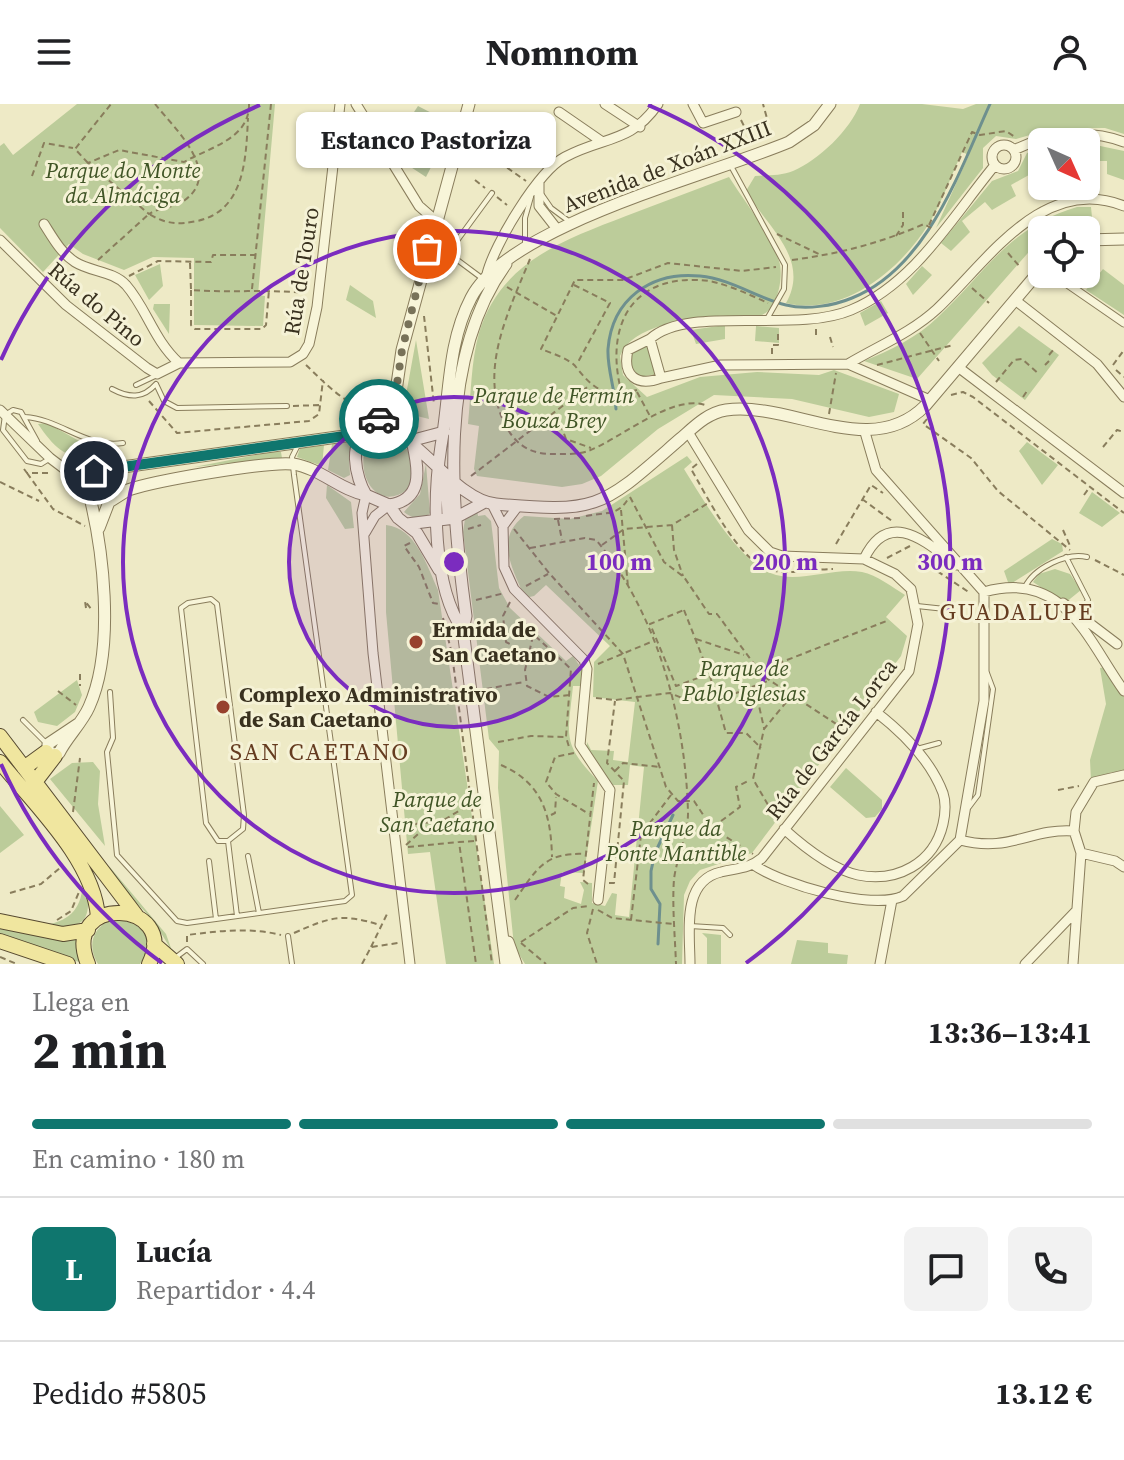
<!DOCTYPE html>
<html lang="es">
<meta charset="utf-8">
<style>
:root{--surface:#fff;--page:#f2f2f2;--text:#202124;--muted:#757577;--line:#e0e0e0;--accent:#0f766e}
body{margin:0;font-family:"Source Serif 4",serif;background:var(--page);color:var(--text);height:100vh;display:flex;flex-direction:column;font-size:30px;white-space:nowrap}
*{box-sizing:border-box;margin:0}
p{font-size:26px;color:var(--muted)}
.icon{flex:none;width:44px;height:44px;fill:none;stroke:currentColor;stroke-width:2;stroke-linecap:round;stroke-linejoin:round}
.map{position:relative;height:860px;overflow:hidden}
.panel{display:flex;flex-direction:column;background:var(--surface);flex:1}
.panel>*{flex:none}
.needle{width:52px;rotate:135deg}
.controls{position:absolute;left:1028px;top:24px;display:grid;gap:16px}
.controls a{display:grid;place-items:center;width:72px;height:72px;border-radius:12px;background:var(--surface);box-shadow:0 2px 6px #0004;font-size:40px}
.pin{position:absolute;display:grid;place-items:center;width:68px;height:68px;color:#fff;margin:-34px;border:4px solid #fff;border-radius:50%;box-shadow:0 2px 8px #0007}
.courier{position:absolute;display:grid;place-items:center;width:80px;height:80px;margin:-40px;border:6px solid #0f766e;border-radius:50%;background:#fff;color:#222;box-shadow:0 2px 10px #0007}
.bubble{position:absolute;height:56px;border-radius:12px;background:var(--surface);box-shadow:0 2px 6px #0004;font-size:26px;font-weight:700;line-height:56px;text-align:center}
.overview em{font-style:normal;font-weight:700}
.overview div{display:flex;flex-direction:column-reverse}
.overview{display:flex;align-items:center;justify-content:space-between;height:136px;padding:0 32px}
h1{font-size:52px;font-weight:700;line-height:60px}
.bar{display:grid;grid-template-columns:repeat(4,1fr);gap:12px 8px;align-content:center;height:96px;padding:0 32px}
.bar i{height:10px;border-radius:6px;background:var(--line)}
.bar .selected{background:var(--accent)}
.bar p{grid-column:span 4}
.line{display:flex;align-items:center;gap:20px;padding:0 32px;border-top:2px solid var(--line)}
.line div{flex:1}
.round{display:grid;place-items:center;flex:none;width:84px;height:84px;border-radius:12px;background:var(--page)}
header{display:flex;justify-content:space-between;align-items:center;height:104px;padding:0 32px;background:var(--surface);font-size:36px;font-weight:700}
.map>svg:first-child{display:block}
.green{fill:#bccc9a}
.cemetery{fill:#b4c199}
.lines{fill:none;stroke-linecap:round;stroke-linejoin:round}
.stream{stroke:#6e908e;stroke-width:3}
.service-casing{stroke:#897d5c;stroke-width:6}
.pedestrian-casing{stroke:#897d5c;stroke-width:9}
.minor-casing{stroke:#897d5c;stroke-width:11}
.tertiary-casing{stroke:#897d5c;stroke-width:13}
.primary-casing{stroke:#574a30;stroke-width:16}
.path{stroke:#897d5c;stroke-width:2;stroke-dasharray:6 4;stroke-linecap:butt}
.service{stroke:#f8f5d9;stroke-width:4}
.pedestrian{stroke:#f8f5d9;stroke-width:7}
.minor{stroke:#f8f5d9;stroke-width:9}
.tertiary{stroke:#f8f5d9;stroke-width:11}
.primary{stroke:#f0e69f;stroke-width:14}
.done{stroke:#787259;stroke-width:8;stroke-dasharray:0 14.4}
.route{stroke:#0f766e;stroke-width:10}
.ring{fill:none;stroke:#7b2cbf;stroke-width:4}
.poi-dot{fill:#97412d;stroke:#f5f2d6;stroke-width:3}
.labels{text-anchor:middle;stroke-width:6;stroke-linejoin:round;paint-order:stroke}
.street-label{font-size:22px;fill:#39311f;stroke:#f5f2d6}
.park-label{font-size:22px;font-style:italic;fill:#405526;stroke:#f5f2d6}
.poi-label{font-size:22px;font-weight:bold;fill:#39311f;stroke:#f5f2d6;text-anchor:start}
.neighbourhood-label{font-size:24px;letter-spacing:2px;fill:#653c20;stroke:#f5f2d6}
.centre{fill:#7b2cbf;stroke:#f5f2d6;stroke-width:4}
.ring-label{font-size:24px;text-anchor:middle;font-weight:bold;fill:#7b2cbf;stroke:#f5f2d6;stroke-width:6;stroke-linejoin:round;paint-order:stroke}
</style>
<header><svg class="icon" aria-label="menu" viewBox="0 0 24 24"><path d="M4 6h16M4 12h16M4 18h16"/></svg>Nomnom<svg class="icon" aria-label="person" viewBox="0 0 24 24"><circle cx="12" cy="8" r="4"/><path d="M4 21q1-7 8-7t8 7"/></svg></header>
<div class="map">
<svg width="1124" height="860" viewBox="0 0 1124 860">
<rect width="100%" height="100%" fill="#eeeac6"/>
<path class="green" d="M77 0H275L258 191 265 192 263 222 194 221V154L153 153 124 166 83 150 69 140 43 168 0 124V42L4 39 13 51Z
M860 0H922L963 5 976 0H1124V30L1105 24H1082L1044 27 1016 35 996 32 983 44V64L936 124 969 51 962 48C951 72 942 99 928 121 899 167 843 213 786 199 811 155 767 123 746 87L755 72C766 71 782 72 793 67 819 56 850 26 860 0Z
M1086 39 1124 47V76L1107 70V57H1086Z
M1042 45V76L1036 67 1011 81 1016 92 992 106 985 98 962 117 970 128 951 147 941 139 992 77 1018 67 1027 49Z
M729 73C746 100 769 127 779 157 784 171 778 207 761 211 747 215 731 211 718 212 688 215 632 221 620 252L623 271 647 293 700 273 757 268 819 271 834 266 899 290 894 308 869 313 792 295 714 291 658 325 601 372 582 380 562 383 477 372 474 365 479 322 468 320C471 291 471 257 479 229 500 158 564 136 626 112 660 99 695 86 729 73Z
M1077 103H1091L1092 113 1054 126H1042V133L917 275 864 257C889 247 918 233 938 213 986 168 1009 123 1077 103Z
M160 160 163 182 149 196 135 171Z
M922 162 932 171 913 191 906 180Z
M1103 165 1124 181V211L1086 186Z
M350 181 373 197 376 214 346 196Z
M881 197 888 209 865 222 860 209Z
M154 200H170L169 230 153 205Z
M725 221V235L696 240 691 226Z
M756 222 779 224V239L755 237Z
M1019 222 1059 251 1025 296 992 271 982 259Z
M416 236 429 315 409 310 406 291Z
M647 241 656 270 640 273 631 266 630 251Z
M47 319 106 352C71 359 57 348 38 320Z
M378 332H397C412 348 415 363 409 384 377 411 354 369 367 341Z
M350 336 353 337 349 354 350 371 344 374 328 366 332 340Z
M1027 338 1058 361 1042 381 1019 347Z
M324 341 322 362 297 353 300 344Z
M276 347 281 348 282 354 194 363Z
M687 352 692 358 684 365C703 395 740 461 776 471 803 478 835 463 862 468 877 471 892 483 905 491L886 513 907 532 901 552 752 749 700 766 690 777 684 791 682 860H525L514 842 498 684 499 647 489 635 463 428 465 415 477 406 478 412 485 411 491 417 499 484 510 504 566 557 573 552 584 568 581 582H573C568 632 561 639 598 677L584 769 562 768 560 782 565 783 564 794 581 800 584 786 580 778 592 779V799L605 802 612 789 617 790 615 811 629 813 644 663 630 661 628 681H613L587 645V638L591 646 614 647 613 656 628 658 635 598 593 593 594 558 610 542 546 481 534 492 525 494C513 465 494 435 524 412L570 415 602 407Z
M426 360 430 409C424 418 411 414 404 408L420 390Z
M327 381 351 398 354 424 345 425 326 394Z
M1092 388 1120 409 1102 423 1079 409Z
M386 421C416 424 427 462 438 486L494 860H446L430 748 408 750 386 508Z
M1052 435 1062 440 1063 447 1009 481 1004 467Z
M1055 465 1070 470 1081 486 1065 499 1033 478 1039 470Z
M1106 563 1124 593V668H1112L1091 677 1090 656 1106 600 1100 564Z
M77 576 82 591 75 608 57 622 38 618 34 608Z
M93 658 100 667 98 700 105 742 50 675 72 659Z
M846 664 882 696V705L875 713 866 714 830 683Z
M0 702 24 731 0 749Z
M109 762 166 830 172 847 153 816 119 781Z
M83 777 87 778C91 817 87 826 46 821 72 816 82 803 83 777Z
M111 815C137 815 160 833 140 860H98C87 842 92 825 111 815Z
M0 823 76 834 79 858 0 831Z
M702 829 721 831V860H707V834Z
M797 836 828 839V849L848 851 847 860H791Z"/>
<path class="cemetery" d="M418 2 453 20 426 73 403 58 393 40Z"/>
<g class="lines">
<path class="stream" d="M616 305C615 285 607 265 608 245 612 195 651 167 700 172 731 175 757 194 786 201 806 206 833 202 852 194 927 164 959 68 990 0
M658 840 660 800 651 785V767L655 749 673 711"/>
<g class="service-casing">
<path id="service" d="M731 62 785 161 784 185 767 215
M542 91 551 104 570 118
M525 141V114L531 93
M483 175 448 149 492 89
M156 280 164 297 177 304 287 302
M136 281 155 272
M112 285C129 294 143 295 156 280
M25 313C60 315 87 345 123 339
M37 337 21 308 13 306 5 311 3 326 27 357 41 360 49 355
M1066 453 1088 496 1080 509
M1025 483C1034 464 1067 448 1087 453
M211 495 217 500 244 711 243 725 228 737H218L206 719 181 504 188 499Z
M917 502 945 505
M110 588 113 634 107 648 117 751 177 817 187 819 345 797 352 791 294 371 292 353 298 341
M23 616 46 639
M917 645 939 639
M969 703 978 691 993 585 987 569
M228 737 237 812
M248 752 259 809
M209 757 216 815
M690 822 723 824 730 831
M288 832 292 860
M175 854 187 845 203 860"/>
</g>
<g class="pedestrian-casing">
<path id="pedestrian" d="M453 60 504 45 530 59
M1053 170 1124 219"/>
</g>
<g class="minor-casing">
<path id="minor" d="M356 0 419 102 435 116
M605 0 640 23
M693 0 703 19 736 8
M559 8 601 37
M992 53a12 12 0 1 1 24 0a12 12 0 1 1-24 0Z
M1014 46C1048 29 1089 25 1124 38
M539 79V102L557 125
M44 120C53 134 61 149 75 158 91 168 113 167 126 181 147 205 153 235 179 259L290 258 303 250 309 240 317 203 340 0
M0 136 66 201 147 264 157 270 179 259
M487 170C494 141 538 67 565 53 604 32 630 40 658 0
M1015 196 1097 260 1124 293
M650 235 628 246C622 272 637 283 661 274
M848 260C878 242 911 229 937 205 986 159 1043 69 1124 102
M958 263 1124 389
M930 296 848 260 721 261 661 274 650 235C688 200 795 230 851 206 915 179 952 113 995 61
M0 306 50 354 87 382
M688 328 748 426 770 448 782 452 864 455 895 470 911 485 918 520 909 567 762 754C749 765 737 764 721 768 681 777 690 828 690 860
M366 391 362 409 373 549 410 860
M492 400 503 422 504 463 514 485 584 556 587 565 580 641 610 686 598 796
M503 422 518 402
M365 429 375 412 389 401
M864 455C889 402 928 440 957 461
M984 488C1064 465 1087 535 1124 587
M1063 499 1117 540
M784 725C804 743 831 765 858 771 897 779 934 759 943 720 945 711 946 698 943 689 931 657 903 629 876 608
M960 736C1010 749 1030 724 1074 727
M1081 749 1115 757 1124 763
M754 761C781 780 872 807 903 792L960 736 984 597V488L876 366 864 325
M880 860 892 796
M1025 860 1076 807
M1073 860 1081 749 1074 727 1076 708 1094 678 1124 671"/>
</g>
<g class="tertiary-casing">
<path id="tertiary" d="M1086 136 1124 135
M506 160C437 254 451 402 466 512L463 526 506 860
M373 325 396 288
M402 330 396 287 402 246 469 0
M410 337 444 328
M413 341C419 367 423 396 389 401L366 391C356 375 346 334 372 325 408 313 451 396 496 400 601 410 603 402 680 335 694 323 707 309 726 306 791 297 870 357 925 302L1042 164
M439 370 447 390 448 411
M389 401 398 414 417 429 439 466
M407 420 455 414 483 399
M99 424 109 398 128 386C154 377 267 357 293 360 320 364 340 386 366 391
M463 526C432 483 433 393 441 342 450 292 447 240 471 194 508 121 711 71 789 38L814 21 830 0
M78 620 48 640V651L59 649C67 633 82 619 89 603 116 543 103 441 87 382L94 367 366 329
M508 838 516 860"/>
</g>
<g class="primary-casing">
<path id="primary" d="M0 632 136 811
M0 658C35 701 94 757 98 813
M24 664 46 648
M35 678 55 652
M0 817 63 830 88 826
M0 837 68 860
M154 840 177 860
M88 860C59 789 181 795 149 860"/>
</g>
<path class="path" d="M155 0C174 24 223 68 185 96 175 104 160 103 149 110L88 59 119 46 184 58C208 44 250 35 249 0
M741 16 746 26 768 18 763 0
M499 58 526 77
M88 59 75 45 111 0
M32 72 44 39 73 44
M475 76 485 84
M497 93 507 101
M1048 118 1052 126
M929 121 972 28 980 31 1006 27 1015 33
M777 130 821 151
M896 132 903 121V105
M1008 149 1020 163
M530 155C509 207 476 269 507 324 517 342 532 350 552 350 564 350 577 351 588 347 619 336 671 290 705 301
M98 156 149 110C166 120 178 121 197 117 245 107 246 54 248 14
M792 156C838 150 881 139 924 120L931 124
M190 159 191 186C229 189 266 185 304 189
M129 172 158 157 211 158 213 151H257
M574 181 610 199 577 260
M507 183 557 212
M972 184 989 199
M252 185 271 0
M191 186V221L195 225H262L266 221 269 186
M424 212 434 300
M816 225V234
M920 229 939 257
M830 233 833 243
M772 250V241H778V226
M1049 251 1054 245
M306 261C323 277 348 305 373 305
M877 261 953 241
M1045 261 1049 257
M1113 261 1124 246
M1116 266 1124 273
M996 278 1014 256 1022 255 1039 270
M637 286C607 295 594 286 576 263 570 255 551 249 541 245L575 176H623L668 159 742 167 776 163
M637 288 651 314
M622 290C605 229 626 173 698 176 719 176 748 190 768 199
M951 291 963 288 973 293 1124 409
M1023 293 1027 287
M149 297 177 329 309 317 319 310 323 276
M293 302 319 301
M829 310 836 269
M557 311 566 335 591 344
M927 315 923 320 971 354 998 387 1070 446
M1103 343 1117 326 1124 328
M697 360 691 365C707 392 739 458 770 466 788 471 814 465 833 465
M24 365 27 369H51
M27 369 53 405 85 422
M471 372 590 281
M0 378 39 397
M1084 391 1089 384
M630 393 664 458 684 473 709 510H717L763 572 847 627
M862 395 892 417
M621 406 628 483
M586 412C604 408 619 413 629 393
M554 415 580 414
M558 416 562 436
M672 421 674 446 683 472
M468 425 481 421
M514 425 549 469 623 550 666 683 678 697H694L712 724 753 750
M1063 426 1071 444
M410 439 404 442 419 463 433 499 439 500
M836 440 871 381 883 389
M602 441 624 425 672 421 710 398
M530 444 585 434 596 436C657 508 686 616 688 709 688 732 677 752 674 775 672 802 675 832 676 860
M887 454 910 442
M1095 456 1124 471
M937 460 934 465 970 489
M526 482 548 470
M476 496 505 489
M510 498 503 512 506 538 529 550
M86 504 85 497 92 506
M684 506 709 570 676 582 650 520Z
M443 514 452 550 492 860
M536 524 533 530 571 565 566 633 569 643
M533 532 525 566 527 582 549 593 570 591
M696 535 744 551
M598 560 651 538
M759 567 889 516
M80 570V582
M710 572 726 629H746L761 644
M755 584 764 624
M486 585 524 578
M58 587 76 601
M596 594 615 596 670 589 689 597 728 592 768 577
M498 638 531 632 565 633
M574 649 555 653 546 678 556 690 589 710
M501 661C543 679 551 712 552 753
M615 667 623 659 660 663
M1058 686 1079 682
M73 708 80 654
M551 711 555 709 556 693
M778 718 753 675 764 625 793 590
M405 721 442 717 469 701
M713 723 740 703 736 683 750 676
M474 737 459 738 476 860
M406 741 428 721
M408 743 458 738
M609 779H614L624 677 607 659 615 597
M588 780 583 776 594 679
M10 789 41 780 61 763
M515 796C536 766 544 748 585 750
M593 805 587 829 597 860
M598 806 612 814 673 820
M57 816 71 807 79 788
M631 816 641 731 671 691
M294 829C330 813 342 809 380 821
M187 838V831C219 827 249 823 281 831
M521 838 573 804 589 802
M521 839 546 860
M371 843 388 808
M0 853 17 860
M362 860 371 843 398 839"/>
<use href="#service" class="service"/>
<use href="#pedestrian" class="pedestrian"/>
<use href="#minor" class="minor"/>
<use href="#tertiary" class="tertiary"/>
<use href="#primary" class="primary"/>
</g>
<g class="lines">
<path class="done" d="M379 315 396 287 402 246 427 145"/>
<path class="route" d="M94 367 366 329 379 315"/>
</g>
<circle cx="454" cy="458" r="165" fill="#7b2cbf" fill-opacity=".12"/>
<g class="ring">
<circle cx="454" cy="458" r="165"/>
<circle cx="454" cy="458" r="331"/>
<path d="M162 859A496 496 0 0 1 1 660M1 256A496 496 0 0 1 260 1M648 1A496 496 0 0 1 746 859"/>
</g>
<g class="poi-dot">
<circle cx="416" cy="538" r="8"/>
<circle cx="223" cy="603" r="8"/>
</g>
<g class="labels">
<g class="street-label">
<text transform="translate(667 62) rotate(-21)" y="8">Avenida de Xoán XXIII</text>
<text transform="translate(301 167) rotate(-81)" y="8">Rúa de Touro</text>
<text transform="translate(97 200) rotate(40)" y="8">Rúa do Pino</text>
<text transform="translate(831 635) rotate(-52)" y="8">Rúa de García Lorca</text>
</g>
<g class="park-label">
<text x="123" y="74">Parque do Monte<tspan x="123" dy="25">da Almáciga</tspan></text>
<text x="554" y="299">Parque de Fermín<tspan x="554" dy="25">Bouza Brey</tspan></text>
<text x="744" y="572">Parque de<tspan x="744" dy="25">Pablo Iglesias</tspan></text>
<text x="437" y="703">Parque de<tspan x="437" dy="25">San Caetano</tspan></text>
<text x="676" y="732">Parque da<tspan x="676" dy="25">Ponte Mantible</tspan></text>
</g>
<g class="poi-label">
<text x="432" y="533">Ermida de<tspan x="432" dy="25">San Caetano</tspan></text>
<text x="239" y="598">Complexo Administrativo<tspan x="239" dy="25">de San Caetano</tspan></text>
</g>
<g class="neighbourhood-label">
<text x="1017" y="516">GUADALUPE</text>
<text x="320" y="656">SAN CAETANO</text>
</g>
</g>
<circle cx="454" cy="458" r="12" class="centre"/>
<g class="ring-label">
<text x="619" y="466">100 m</text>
<text x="785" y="466">200 m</text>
<text x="950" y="466">300 m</text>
</g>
</svg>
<div class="controls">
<a><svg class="needle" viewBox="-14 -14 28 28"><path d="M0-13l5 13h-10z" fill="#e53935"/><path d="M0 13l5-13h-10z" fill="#757577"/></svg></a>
<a><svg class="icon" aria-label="locate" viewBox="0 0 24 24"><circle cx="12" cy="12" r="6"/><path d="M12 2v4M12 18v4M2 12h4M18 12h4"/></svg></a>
</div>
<div class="pin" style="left:427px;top:145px;background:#ea580c"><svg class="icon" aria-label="bag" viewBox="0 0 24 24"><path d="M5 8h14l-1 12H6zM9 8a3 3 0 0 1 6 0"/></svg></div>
<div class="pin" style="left:94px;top:367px;background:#1f2937"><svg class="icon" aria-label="home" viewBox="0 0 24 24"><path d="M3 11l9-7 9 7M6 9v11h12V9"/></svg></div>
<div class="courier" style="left:379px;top:315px"><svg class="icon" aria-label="car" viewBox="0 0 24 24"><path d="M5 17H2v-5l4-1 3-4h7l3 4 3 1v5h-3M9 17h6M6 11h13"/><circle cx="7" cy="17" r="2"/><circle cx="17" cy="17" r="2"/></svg></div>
<div class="bubble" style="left:296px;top:8px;width:260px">Estanco Pastoriza</div>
</div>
<section class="panel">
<div class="overview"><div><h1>2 min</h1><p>Llega en</p></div><em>13:36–13:41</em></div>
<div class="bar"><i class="selected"></i><i class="selected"></i><i class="selected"></i><i></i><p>En camino · 180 m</p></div>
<div class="line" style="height:144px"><b class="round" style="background:var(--accent);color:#fff">L</b><div><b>Lucía</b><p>Repartidor · 4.4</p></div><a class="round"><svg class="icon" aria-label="chat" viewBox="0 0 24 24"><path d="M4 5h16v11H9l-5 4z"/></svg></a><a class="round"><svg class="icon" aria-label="phone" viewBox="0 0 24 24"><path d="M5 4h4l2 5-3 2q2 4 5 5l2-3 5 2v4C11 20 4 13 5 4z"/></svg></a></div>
<div class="line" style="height:104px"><div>Pedido #5805</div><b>13.12 €</b></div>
</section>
